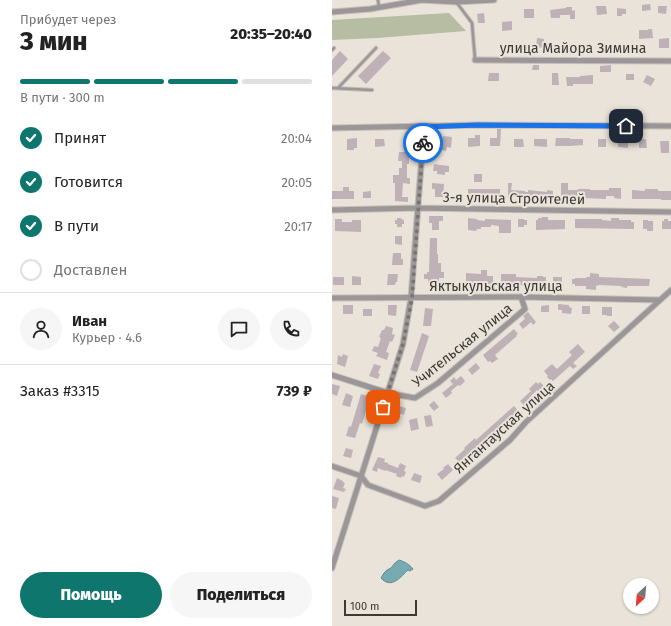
<!DOCTYPE html>
<html lang="ru">
<meta charset="utf-8">
<style>
:root{--surface:#fff;--page:#f6f6f6;--text:#222;--muted:#767676;--line:#e0e0e0;--accent:#0f766e}
body{margin:0;font-family:"Fira Sans",sans-serif;background:var(--page);color:var(--text);height:100vh;display:flex;flex-direction:column;font-size:15px;white-space:nowrap}
*{box-sizing:border-box;margin:0}
p{font-size:13px;color:var(--muted)}
.icon{flex:none;width:22px;height:22px;fill:none;stroke:currentColor;stroke-width:2;stroke-linecap:round;stroke-linejoin:round}
.map{position:relative;flex:1;overflow:hidden}
.drawer{display:flex;flex-direction:column;background:var(--surface);width:332px}
.drawer>*{flex:none}
.needle{width:26px;rotate:206deg}
.fabs{position:absolute;left:291px;top:578px;display:grid;gap:8px}
.fabs a{display:grid;place-items:center;width:36px;height:36px;border-radius:50%;background:var(--surface);box-shadow:0 1px 3px #0004;font-size:20px}
.scale{position:absolute;left:12px;bottom:10px;width:73px;box-sizing:border-box;padding-left:4px;border:2px solid #3c3936;border-top:0;font-size:11px;line-height:14px;white-space:nowrap;color:#3c3936;-webkit-text-stroke:3px #e9e3d9;paint-order:stroke}
.pin{position:absolute;display:grid;place-items:center;width:34px;height:34px;color:#fff;margin:-17px;border-radius:8px;box-shadow:0 2px 6px #0006}
.courier{position:absolute;display:grid;place-items:center;width:40px;height:40px;margin:-20px;border:3px solid #1a73e8;border-radius:50%;background:#fff;color:#222;box-shadow:0 1px 5px #0007}
.summary em{font-style:normal;font-weight:800}
.summary div{display:flex;flex-direction:column-reverse}
.summary{display:flex;align-items:center;justify-content:space-between;height:68px;padding:0 20px}
h1{font-size:26px;font-weight:800;line-height:30px}
.bar{display:grid;grid-template-columns:repeat(4,1fr);gap:6px 4px;align-content:center;height:48px;padding:0 20px}
.bar i{height:5px;border-radius:3px;background:var(--line)}
.bar .selected{background:var(--accent)}
.bar p{grid-column:span 4}
.line{display:flex;align-items:center;gap:10px;padding:0 20px;border-top:1px solid var(--line)}
.line div{flex:1}
.round{display:grid;place-items:center;flex:none;width:42px;height:42px;border-radius:21px;background:var(--page)}
ol{padding:0 20px;list-style:none}
li{display:flex;align-items:center;gap:12px;height:44px}
li p{margin-inline-start:auto}
li .icon{padding:4px;border-radius:50%;background:var(--accent);color:#fff;stroke-width:4}
li:last-child{color:var(--muted)}
li i{width:22px;height:22px;border:2px solid var(--line);border-radius:50%}
.cta{display:flex;gap:8px;margin-top:auto;padding:8px 20px}
.cta a{flex:1;height:46px;border-radius:24px;background:var(--accent);color:#fff;font-size:16px;font-weight:800;line-height:46px;text-align:center}
.cta a+a{background:var(--page);color:var(--text)}
main{display:flex;flex:1;min-height:0}
.map>svg:first-child{display:block}
.green{fill:#b6bda3}
.water{fill:#76abb4;stroke:#65898e}
.building{fill:#beb2b6}
.lines{fill:none;stroke-linecap:round;stroke-linejoin:round}
.lane-casing{stroke:#c6c1b8;stroke-width:4.5}
.street-casing{stroke:#c6c1b8;stroke-width:7}
.lane{stroke:#9b9697;stroke-width:2.5}
.street{stroke:#9b9697;stroke-width:5}
.done{stroke:#79746f;stroke-width:4;stroke-dasharray:0 7.2}
.route{stroke:#1a73e8;stroke-width:5}
.labels{text-anchor:middle;stroke-width:4;stroke-linejoin:round;paint-order:stroke}
.street-label{font-size:14px;fill:#3c3936;stroke:#e9e3d9}
</style>
<main>
<section class="drawer">
<div class="summary"><div><h1>3 мин</h1><p>Прибудет через</p></div><em>20:35–20:40</em></div>
<div class="bar"><i class="selected"></i><i class="selected"></i><i class="selected"></i><i></i><p>В пути · 300 m</p></div>
<ol>
<li><svg class="icon" aria-label="check" viewBox="0 0 24 24"><path d="M5 12l5 5 9-10"/></svg>Принят<p>20:04</p></li>
<li><svg class="icon" aria-label="check" viewBox="0 0 24 24"><path d="M5 12l5 5 9-10"/></svg>Готовится<p>20:05</p></li>
<li><svg class="icon" aria-label="check" viewBox="0 0 24 24"><path d="M5 12l5 5 9-10"/></svg>В пути<p>20:17</p></li>
<li><i></i>Доставлен</li>
</ol>
<div class="line" style="height:72px"><a class="round"><svg class="icon" aria-label="person" viewBox="0 0 24 24"><circle cx="12" cy="8" r="4"/><path d="M4 21q1-7 8-7t8 7"/></svg></a><div><b>Иван</b><p>Курьер · 4.6</p></div><a class="round"><svg class="icon" aria-label="chat" viewBox="0 0 24 24"><path d="M4 5h16v11H9l-5 4z"/></svg></a><a class="round"><svg class="icon" aria-label="phone" viewBox="0 0 24 24"><path d="M5 4h4l2 5-3 2q2 4 5 5l2-3 5 2v4C11 20 4 13 5 4z"/></svg></a></div>
<div class="line" style="height:52px"><div>Заказ #3315</div><b>739 ₽</b></div>
<div class="cta"><a>Помощь</a><a>Поделиться</a></div>
</section>
<div class="map">
<svg width="339" height="626" viewBox="0 0 339 626">
<rect width="100%" height="100%" fill="#e9e3d9"/>
<path class="green" d="M117 13 134 31 45 38 0 40V20Z"/>
<path class="water" d="M67 560C73 562 77 564 81 569L78 571 76 570C69 576 60 590 49 578L52 573 55 570 59 568 63 563Z"/>
<path class="building" d="M318 4 319 10 310 11V5Z
M264 6H274L275 14 265 15Z
M326 6H335L334 14 326 13Z
M234 7H240V11L243 10V19H238V15H228V18H219L218 10 234 8Z
M285 8 294 9V14H290V16H285Z
M192 9H202V18H192Z
M152 13 153 23H146L145 14Z
M180 21V30L170 31V22Z
M316 29H320L321 38 307 39V30H316Z
M205 38 212 39V48L204 47Z
M337 38V48H327V39Z
M8 51 16 59 0 76V60Z
M51 51 59 58 34 84 26 76Z
M201 65H207V70H200Z
M279 65V72H268V66Z
M157 73H167V81H156Z
M220 73H226L227 85H220Z
M294 74H302V80H294Z
M261 75V84H241V86H235L234 77H248V76Z
M315 75 323 79 319 86 311 82Z
M165 129H169L168 146H158V138H165Z
M143 135H148V146L136 147V138H143Z
M111 136 120 137 119 148 115 147 114 151 106 149 107 144 110 145Z
M25 138V148H22V150H15V139Z
M224 138H238V139H251V145L238 146H223Z
M43 139H52L53 146 43 147Z
M182 139H191L192 147H182Z
M202 139H215V147L202 146Z
M266 139H274V147H266Z
M286 139H296V148L286 147Z
M307 139H314L315 148H307Z
M328 141H337V153H329Z
M67 152H77V164H75V178H78V184L71 183 70 197H76V202L63 201V183H61V175H67V168H70V161H66Z
M102 164 117 166V172H113V175L105 174V171H101Z
M142 174H150V182H142Z
M100 183 112 184 111 197H103V189H100Z
M176 183H180L179 190 193 191V192H196V190L215 192V190L221 191V199H209V197H200V200H190V199L186 198 185 194H179V199H176Z
M229 183H236V190H246V189H258V190H277V188H289V199L282 198V196H274V199L252 198V199H246V198H235V200H229Z
M11 187H17V191H22V199H0V191H11Z
M136 189H168V198L152 197V198H148V201H141V197H136Z
M313 189H326V191H339V200H329V199H300V190L313 191Z
M39 191V198H31V192Z
M97 216H111V221H107V230H100V223H97Z
M210 217H216V220H233V229L204 230V220H206V218H210Z
M65 218H69V219L72 220V224H70V227H65V224H63V220H65Z
M136 218 145 219V220L153 221V219L179 220V233H167V226L159 225V227H149V229H145L144 231 136 230Z
M279 218H287V220H299V222H302V229L243 228V219H270V220L279 221Z
M3 219H10V222H20V220H29V232L3 231Z
M186 219H192V220H195V225H192V227H186Z
M332 219H336V221H339V229H330V221H332Z
M311 220H316V221H321V231H315V229H311Z
M63 236H70V245L63 244Z
M98 238H105V254H106V263H109V272H112V278H107V285H96V279H92V274H95V272H97Z
M61 253H69V259H71V265H60Z
M149 270H155V276H161V285L144 284V289H134V273L149 274Z
M258 273 267 274V277L318 279 317 286H295V288L289 287 290 286 267 285 264 286V290L254 289V286H243V284H240V279H243V278H254L255 277H258Z
M56 274H66L65 282H64L63 285H55Z
M169 274H184V277L205 278V276H211V277H214V284H211V286L184 285V289H178V286H169Z
M20 276 29 277V285H20Z
M1 277H12V285H1Z
M221 277H230V285H221Z
M226 304 237 305V307L240 308 239 314 230 313V310H226Z
M11 305H21V314H11Z
M56 305H65L64 316 56 315Z
M217 305V312H209V306Z
M250 306H258V314H250Z
M270 307H280V316H275V315H270Z
M93 308 101 309 99 326H91Z
M31 309H40V316H31Z
M196 312 204 322 201 325 199 322 191 329 187 324 193 319 191 316Z
M282 321 288 327 282 332 276 326Z
M54 326 61 328 60 334 63 335 60 342 58 341 54 352 57 353 55 360 44 356 46 353 40 351 42 346 46 347 49 338 47 337 50 330H52Z
M182 329 186 334 184 335 185 336 163 355 166 359 160 363 158 361 156 362 151 355Z
M90 333 97 336 85 372 78 370Z
M246 344 253 352 241 363 245 366 241 369 238 366 221 381 219 379 218 380 215 377 216 376 212 371 220 364 225 369 240 355 237 352Z
M11 354 16 356 13 367 5 364 6 355 10 357Z
M144 363 148 368 140 375 136 370Z
M42 364 49 366 46 373 48 374 46 379 37 376Z
M129 376 133 381 128 386 126 385 119 391 120 393 114 398 110 393 121 384 118 381 122 377 124 380Z
M204 382 206 384 208 382 213 387 207 393 205 390 197 398 199 400 193 406 188 401 199 391 197 389Z
M0 384 8 386 5 396 0 394Z
M14 393 21 396 18 407 10 405Z
M29 394 38 397 30 424 28 423 23 438 14 436 17 426 19 427Z
M102 401 107 407 102 411 97 405Z
M67 406 74 408 72 415 65 413Z
M182 406 189 414 185 418 182 415 161 434 156 439 160 443 154 447 153 446 141 458 138 455 128 463 123 458 133 449 132 448 143 438 144 440Z
M99 415 101 426 94 427 92 416Z
M85 418 87 429 79 431 77 420Z
M14 448 21 450 19 458 11 456Z
M46 457 53 459 52 462 56 463V464L66 468 68 463 74 466 72 471 74 472 72 477 70 476 69 478 64 476 65 474 53 470V471L46 468 45 472 40 470Z
M116 464 121 470 110 480 105 474 112 469 111 468Z
M82 473 90 476 88 483 79 480Z
M5 478 11 481V482L13 483 11 488 14 489 12 492 1 489Z
M0 496 7 498 4 509 0 508Z"/>
<g class="lines">
<g class="lane-casing">
<path id="lane" d="M46 0 47 7
M125 3 140 23 143 59
M0 50 2 48
M0 88 40 90
M6 88 44 48"/>
</g>
<g class="street-casing">
<path id="street" d="M0 12 38 9 90 0 124 2 162 0
M143 60 339 61
M0 128 146 125 339 126
M0 210 86 208 339 212
M0 298 189 297 328 300
M0 375 56 393 83 398 106 383 193 309 189 297
M0 466 29 476 36 485 93 506 107 501 178 440 194 422 339 290
M0 568 71 344 79 298 92 127"/>
</g>
<use href="#lane" class="lane"/>
<use href="#street" class="street"/>
</g>
<g class="lines">
<path class="done" d="M51 407 71 344 80 298 91 143"/>
<path class="route" d="M91 143 92 127 146 125 294 126"/>
</g>
<g class="labels">
<g class="street-label">
<text x="241" y="53">улица Майора Зимина</text>
<text transform="translate(182 198) rotate(1)" y="5">3-я улица Строителей</text>
<text x="164" y="291">Яктыкульская улица</text>
<text transform="translate(130 345) rotate(-39)" y="5">Учительская улица</text>
<text transform="translate(172 427) rotate(-42)" y="5">Янгантауская улица</text>
</g>
</g>
</svg>
<div class="fabs">
<a><svg class="needle" viewBox="-14 -14 28 28"><path d="M0-13l5 13h-10z" fill="#e53935"/><path d="M0 13l5-13h-10z" fill="#767676"/></svg></a>
</div>
<div class="scale">100 m</div>
<div class="pin" style="left:51px;top:407px;background:#ea580c"><svg class="icon" aria-label="bag" viewBox="0 0 24 24"><path d="M5 8h14l-1 12H6zM9 8a3 3 0 0 1 6 0"/></svg></div>
<div class="pin" style="left:294px;top:126px;background:#1f2937"><svg class="icon" aria-label="home" viewBox="0 0 24 24"><path d="M3 11l9-7 9 7M6 9v11h12V9"/></svg></div>
<div class="courier" style="left:91px;top:143px"><svg class="icon" aria-label="bike" viewBox="0 0 24 24"><circle cx="6" cy="16" r="4"/><circle cx="18" cy="16" r="4"/><path d="M6 16l4-8h5l3 8M10 8l3 8H6M13 5h3"/></svg></div>
</div>
</main>
